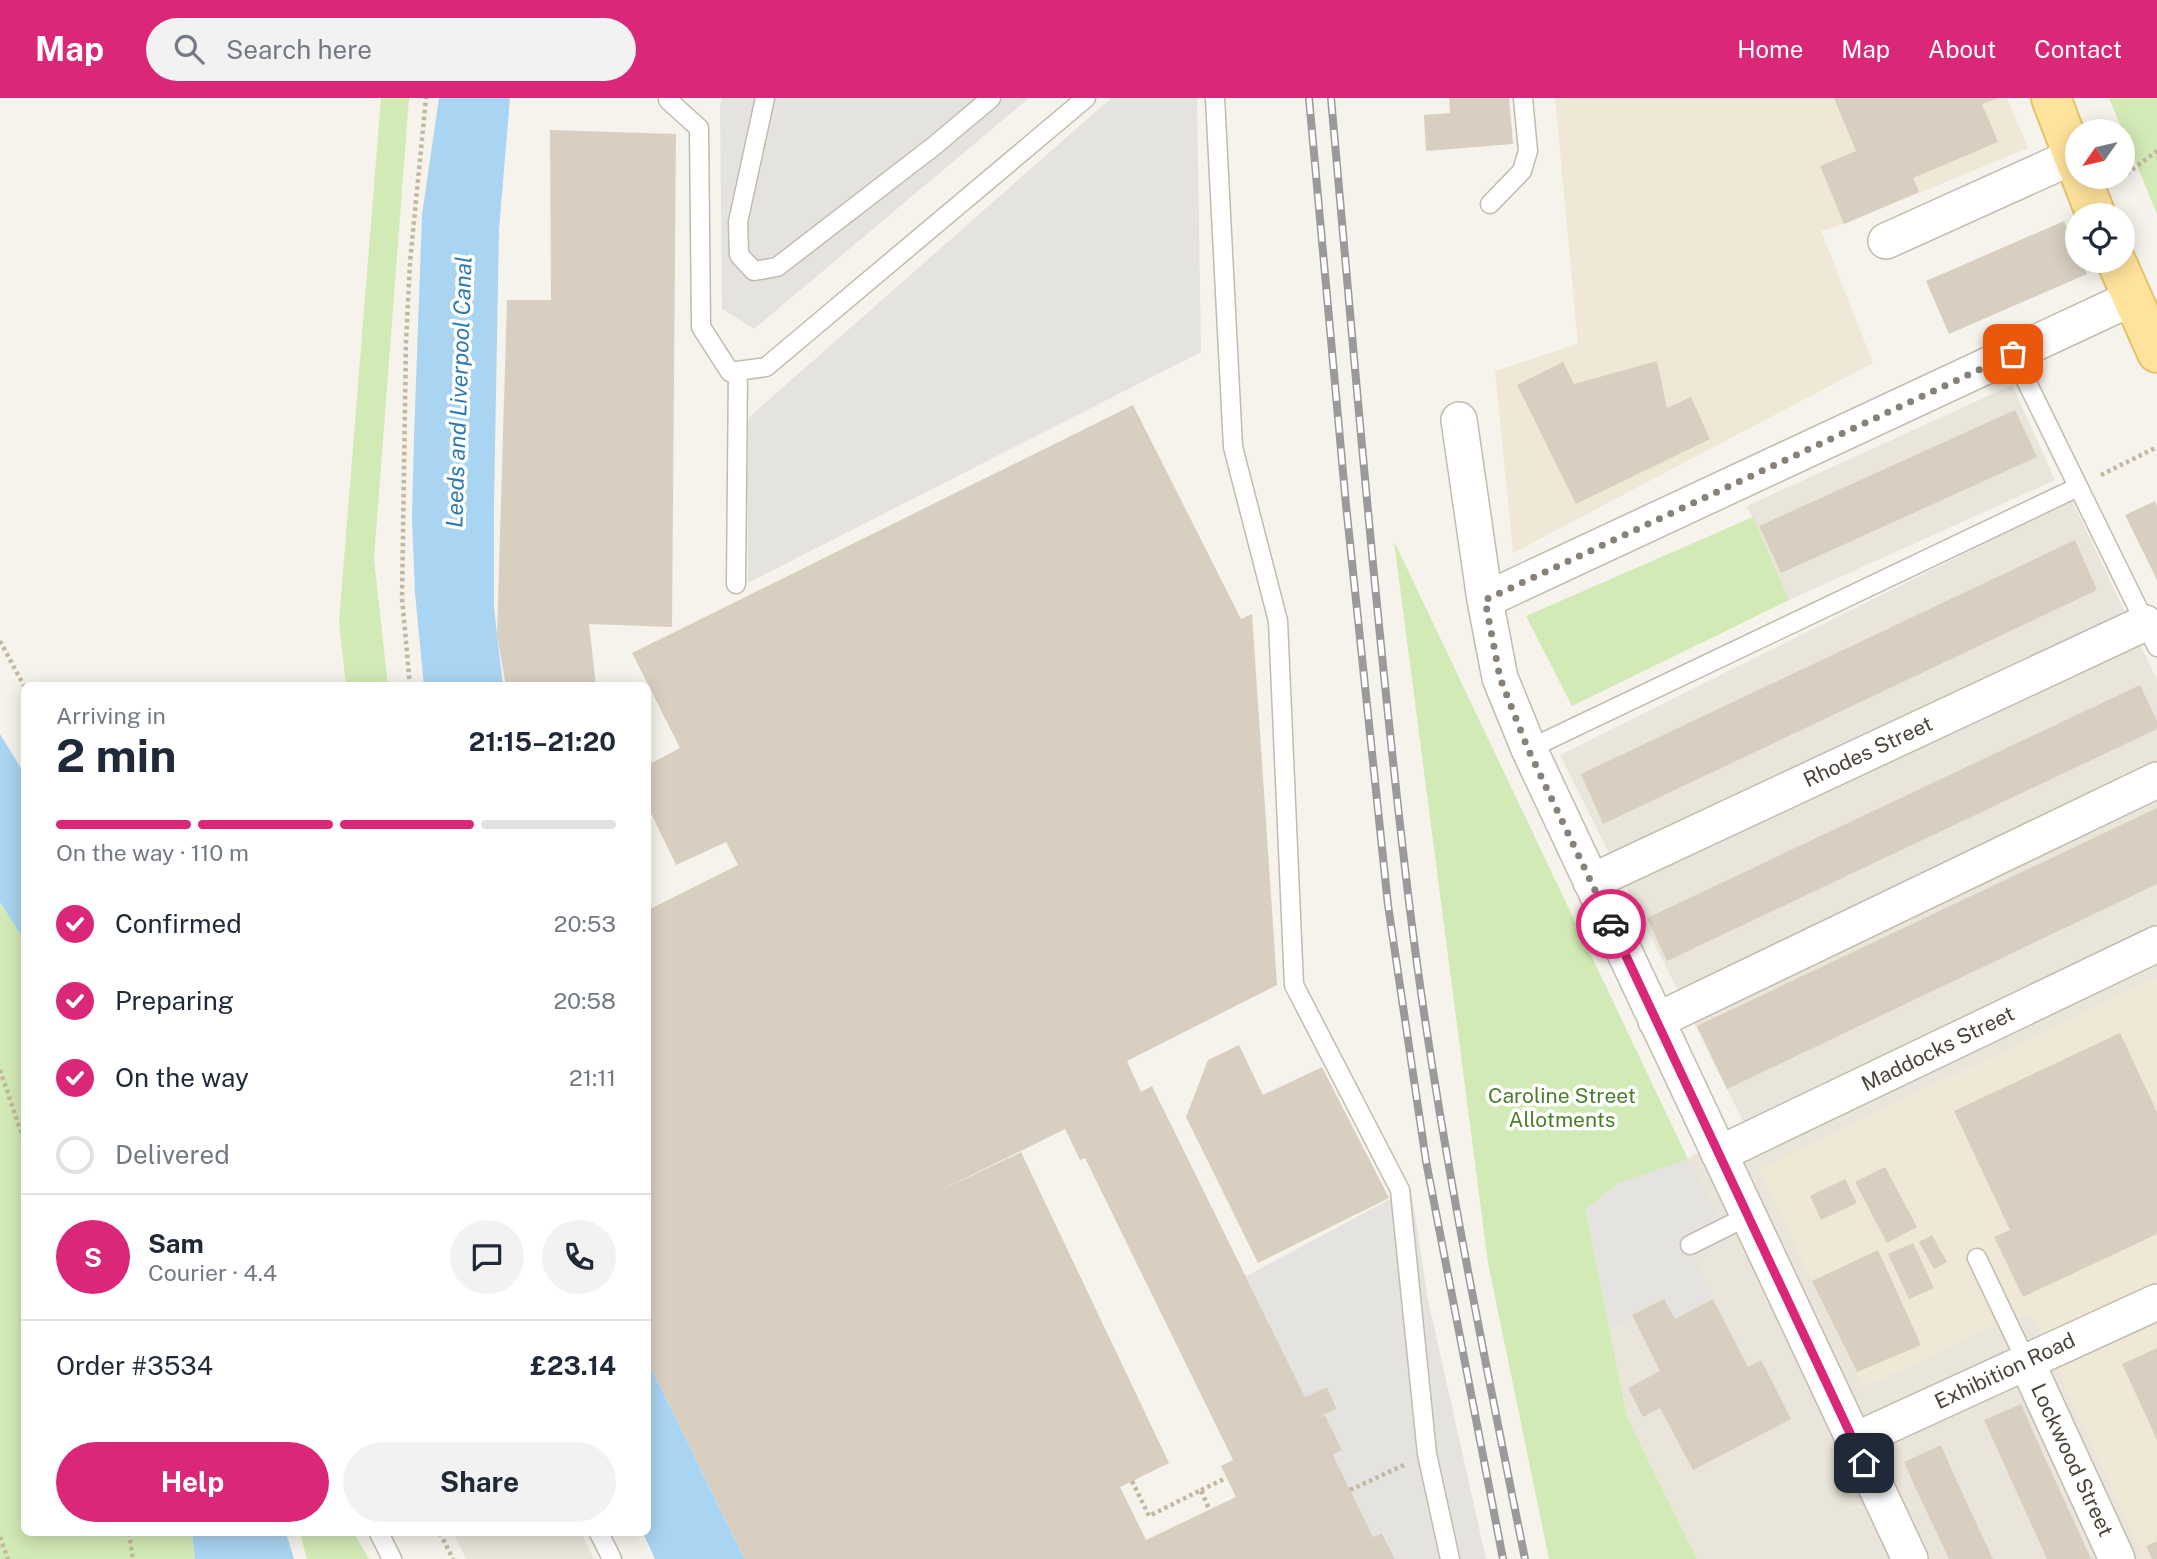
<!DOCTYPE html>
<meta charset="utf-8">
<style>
:root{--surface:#fff;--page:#f2f2f3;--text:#1f2937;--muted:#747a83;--line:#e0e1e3;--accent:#db2777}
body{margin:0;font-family:"Public Sans",sans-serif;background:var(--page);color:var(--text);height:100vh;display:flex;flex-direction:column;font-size:26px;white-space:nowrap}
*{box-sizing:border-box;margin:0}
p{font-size:23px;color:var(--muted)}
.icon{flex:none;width:38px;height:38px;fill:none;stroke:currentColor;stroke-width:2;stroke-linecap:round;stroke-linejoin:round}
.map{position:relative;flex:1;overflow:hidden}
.panel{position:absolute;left:21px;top:584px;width:630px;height:854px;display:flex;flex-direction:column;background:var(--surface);border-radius:10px;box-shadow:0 4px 18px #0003}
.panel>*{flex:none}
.needle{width:46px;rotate:236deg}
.controls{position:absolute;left:2065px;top:21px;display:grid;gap:14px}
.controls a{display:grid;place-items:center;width:70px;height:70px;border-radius:50%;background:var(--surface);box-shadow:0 4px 18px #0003;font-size:35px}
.pin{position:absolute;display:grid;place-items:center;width:60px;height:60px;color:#fff;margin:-30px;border-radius:14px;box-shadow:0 4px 10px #0006}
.courier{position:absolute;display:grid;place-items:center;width:70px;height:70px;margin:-35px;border:5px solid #db2777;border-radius:50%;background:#fff;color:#222;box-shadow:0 2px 9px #0007}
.headline em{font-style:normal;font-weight:700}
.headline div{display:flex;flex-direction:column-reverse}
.headline{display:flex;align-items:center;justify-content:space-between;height:119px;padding:0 35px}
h1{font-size:46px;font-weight:700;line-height:52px}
.bar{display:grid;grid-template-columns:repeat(4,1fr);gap:10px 7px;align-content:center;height:84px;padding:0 35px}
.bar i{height:9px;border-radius:5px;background:var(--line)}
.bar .on{background:var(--accent)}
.bar p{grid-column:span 4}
.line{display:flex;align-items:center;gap:18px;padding:0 35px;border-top:2px solid var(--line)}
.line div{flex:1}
.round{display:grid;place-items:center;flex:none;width:74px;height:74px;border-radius:37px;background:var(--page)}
ol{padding:0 35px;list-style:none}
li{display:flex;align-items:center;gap:21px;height:77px}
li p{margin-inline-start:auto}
li .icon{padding:7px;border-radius:50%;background:var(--accent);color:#fff;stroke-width:4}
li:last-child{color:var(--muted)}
li i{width:38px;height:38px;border:4px solid var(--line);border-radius:50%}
.primary-button{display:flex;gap:14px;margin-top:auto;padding:14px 35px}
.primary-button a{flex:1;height:80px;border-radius:42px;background:var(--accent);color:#fff;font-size:28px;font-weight:700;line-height:80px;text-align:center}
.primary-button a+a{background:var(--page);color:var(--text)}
header{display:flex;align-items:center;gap:42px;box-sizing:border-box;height:98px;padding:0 35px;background:var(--accent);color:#fff}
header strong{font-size:33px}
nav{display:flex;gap:38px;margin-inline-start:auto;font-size:24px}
.search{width:490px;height:63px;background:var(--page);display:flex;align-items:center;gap:18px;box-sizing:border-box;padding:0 24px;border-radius:38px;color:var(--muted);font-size:26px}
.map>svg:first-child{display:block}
.residential{fill:#eae5da}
.education{fill:#efe8d6}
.green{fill:#d2eab5}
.parking{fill:#e5e3e0}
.water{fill:#a9d4f2}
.building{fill:#d8cfc1;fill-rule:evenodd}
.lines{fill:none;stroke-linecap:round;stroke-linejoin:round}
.lane-casing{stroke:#c2bbae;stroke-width:21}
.street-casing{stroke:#c2bbae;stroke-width:38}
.primary-casing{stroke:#e6c16a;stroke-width:42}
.path{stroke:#c4b79f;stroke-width:4.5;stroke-dasharray:3.5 3.5;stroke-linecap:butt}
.lane{stroke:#fff;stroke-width:18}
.street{stroke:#fff;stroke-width:35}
.primary{stroke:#ffe39c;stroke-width:38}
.rail-casing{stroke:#9a9a9a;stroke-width:8}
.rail{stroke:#fff;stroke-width:5;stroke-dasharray:16;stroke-linecap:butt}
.done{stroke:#878178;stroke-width:7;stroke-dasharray:0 12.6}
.route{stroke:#db2777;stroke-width:9}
.labels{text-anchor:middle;stroke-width:7;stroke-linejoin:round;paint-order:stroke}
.street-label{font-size:21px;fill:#4b4439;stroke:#fff}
.park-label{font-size:21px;fill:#4a7f2a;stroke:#fff}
.water-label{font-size:23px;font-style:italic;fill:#2e7ab2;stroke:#fff}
</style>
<header>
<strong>Map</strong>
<div class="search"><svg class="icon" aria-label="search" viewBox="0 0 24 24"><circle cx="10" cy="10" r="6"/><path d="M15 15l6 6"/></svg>Search here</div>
<nav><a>Home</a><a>Map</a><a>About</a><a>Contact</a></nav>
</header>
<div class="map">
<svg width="2157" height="1461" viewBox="0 0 2157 1461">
<rect width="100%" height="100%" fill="#f6f3ec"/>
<path class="residential" d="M2012 287 2055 382 1789 502 1747 408Z
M2072 402 2157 582V1461H1697L1627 1319 1586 1111 1617 1086 1688 1061 1744 1025 1560 657Z
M453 1435H581L594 1461H466Z"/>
<path class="education" d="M1555 0H2007L2028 50 1844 126 1821 133 1873 265 1513 455 1495 273 1578 246Z
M2157 879V1461H2144L2031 1215 1985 1232 1863 1290 1759 1071Z"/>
<path class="green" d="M381 0H409L374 461 388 588H346L339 524Z
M2109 0H2157V116Z
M1753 419 1789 502 1572 608 1526 518Z
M1394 443 1688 1061 1617 1086 1586 1112 1627 1319 1697 1461H1549L1488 1165Z
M0 804 24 842V1435H192L195 1461H0Z
M300 1435H354L369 1461H307Z"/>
<path class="parking" d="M722 0H1029L754 231 722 211 720 10Z
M1111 0H1197L1201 254 748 485 747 321Z
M1688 1061 1729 1141 1693 1158 1713 1201 1675 1221 1664 1201 1610 1231 1586 1111 1617 1086Z
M1411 1090 1428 1202 1486 1461H1395L1383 1435 1373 1439 1333 1357 1342 1352 1325 1317 1338 1311 1327 1289 1305 1299 1246 1178Z"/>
<path class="water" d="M439 0H510L499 131 494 405V510L503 588H424L415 495 412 421 414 339 422 117Z
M0 636 24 675V842L0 804Z
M648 1264 745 1461H655L643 1435H648Z
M192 1435H286L294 1461H195Z"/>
<path class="building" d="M1449 0H1509L1513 46 1426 53 1424 17 1450 15Z
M1834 0H1998L1982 6 1998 44 1913 80 1919 94 1844 126 1820 68 1856 53Z
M550 32 676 36 672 529 589 526 596 588H506L497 537 507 202H551Z
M2064 123 2077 153V163H2082L2087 176 1949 236 1926 183Z
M1657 263 1667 310 1691 299 1710 341 1576 406 1517 287 1563 264 1574 286Z
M1133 307 1241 521 1252 516 1277 887 1127 963 1141 994 1152 988 1305 1299 1327 1289 1337 1311 1315 1321 1325 1317 1342 1352 1333 1357 1350 1392 1373 1439 1382 1435 1395 1461H745L648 1264V812L738 767 726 744 676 767 648 709V667L680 650 632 555ZM1065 1031 1080 1062 1085 1060 1233 1362 1221 1368 1236 1399 1146 1442 1120 1389 1169 1365 1021 1054 927 1099Z
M2015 312 2037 359 1781 475 1759 428Z
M2155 403 2157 408V482L2125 417Z
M2075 442 2097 492 1603 726 1581 676Z
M2140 587 2157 623V631L1667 863 1647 820Z
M2157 710V786L1727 991 1697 928Z
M2120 935 2157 1014V1136L2023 1199 1994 1139 2010 1132 1954 1013Z
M1239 947 1263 997 1322 969 1389 1100 1258 1165 1186 1019 1208 962Z
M1885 1069 1917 1129 1887 1145 1855 1084Z
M1845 1081 1857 1105 1821 1122 1810 1098Z
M1932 1137 1947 1164 1934 1171 1919 1144Z
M1913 1145 1934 1190 1909 1201 1888 1156Z
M1878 1152 1921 1247 1857 1274 1812 1183Z
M1664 1201 1675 1221 1713 1201 1748 1269 1761 1262 1791 1321 1693 1372 1660 1310 1643 1319 1628 1290 1660 1273 1632 1217Z
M2157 1250V1342L2122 1266Z
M2021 1306 2034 1336 2091 1461H2047L1984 1322Z
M1941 1347 1953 1375 1993 1461H1949L1916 1391 1904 1364Z
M2157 1443V1461H2152L2146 1448Z"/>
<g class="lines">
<g class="lane-casing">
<path id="lane" d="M765 0 738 124 739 157 754 173 777 169 934 48 991 0
M1215 0 1233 349 1278 523 1294 887 1400 1092 1427 1356 1450 1461
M668 2 699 30 701 229 730 274 766 269 1086 0
M1490 106 1522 73 1528 53 1523 0
M2013 256 2157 549
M736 486 738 273
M1529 651 2078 389
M1690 1147 1748 1118
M1977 1160 2026 1263
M379 1435 392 1461
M599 1435 612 1461"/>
</g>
<g class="street-casing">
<path id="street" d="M1886 143 2074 58
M1459 322 1485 502 1500 580 1529 651 1910 1461
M1485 502 2132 200
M1591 784 2145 525
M1656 923 2157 682
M1719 1056 2157 846
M2026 1263 2117 1461
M1854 1343 2157 1204"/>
</g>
<g class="primary-casing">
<path id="primary" d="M2051 0 2077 68
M2081 79 2096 117
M2116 163 2157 255"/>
</g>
<path class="path" d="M2121 80 2157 53
M2101 377 2157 349
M0 543 24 588
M410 588 402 500 406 244 410 164 426 0
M0 972 24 1043
M1132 1383 1149 1418 1201 1392 1209 1411
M1201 1392 1224 1381
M1350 1392 1404 1367
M129 1435 133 1461
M440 1435 453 1461
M0 1439 8 1461"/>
<use href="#lane" class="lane"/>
<use href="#street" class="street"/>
<use href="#primary" class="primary"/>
<g class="rail-casing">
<path id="rail" d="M1309 0 1346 407 1388 807 1426 1063 1503 1461
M1331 0C1355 268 1377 537 1409 804 1436 1025 1481 1243 1525 1461"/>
</g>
<use href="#rail" class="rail"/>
</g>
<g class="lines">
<path class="done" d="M1611 826 1528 651 1500 580 1485 502 2013 256"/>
<path class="route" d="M1611 826 1864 1365"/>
</g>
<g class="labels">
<g class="street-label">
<text transform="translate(1868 654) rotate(-25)" y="7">Rhodes Street</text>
<text transform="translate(1938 951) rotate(-26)" y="7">Maddocks Street</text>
<text transform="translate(2005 1273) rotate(-25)" y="7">Exhibition Road</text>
<text transform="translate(2072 1362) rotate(65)" y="7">Lockwood Street</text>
</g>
<g class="park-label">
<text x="1562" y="1005">Caroline Street<tspan x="1562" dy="24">Allotments</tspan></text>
</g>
<g class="water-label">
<text transform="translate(459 294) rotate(-88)" y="8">Leeds and Liverpool Canal</text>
</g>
</g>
</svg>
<div class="controls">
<a><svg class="needle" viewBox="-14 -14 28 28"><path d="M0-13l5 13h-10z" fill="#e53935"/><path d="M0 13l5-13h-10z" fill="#747a83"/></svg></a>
<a><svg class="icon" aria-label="locate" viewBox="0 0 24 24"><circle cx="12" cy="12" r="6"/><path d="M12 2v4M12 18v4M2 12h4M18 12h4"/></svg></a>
</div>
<div class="pin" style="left:2013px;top:256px;background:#ea580c"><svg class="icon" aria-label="bag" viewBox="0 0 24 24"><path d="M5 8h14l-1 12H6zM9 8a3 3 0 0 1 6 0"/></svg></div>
<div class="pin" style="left:1864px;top:1365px;background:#1f2937"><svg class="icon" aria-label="home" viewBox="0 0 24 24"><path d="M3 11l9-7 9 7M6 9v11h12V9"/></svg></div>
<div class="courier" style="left:1611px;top:826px"><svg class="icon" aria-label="car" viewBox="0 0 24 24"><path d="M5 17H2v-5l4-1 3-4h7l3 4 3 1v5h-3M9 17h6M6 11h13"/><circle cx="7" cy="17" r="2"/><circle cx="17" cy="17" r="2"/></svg></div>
<section class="panel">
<div class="headline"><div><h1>2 min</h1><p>Arriving in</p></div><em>21:15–21:20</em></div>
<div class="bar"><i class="on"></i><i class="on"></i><i class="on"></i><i></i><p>On the way · 110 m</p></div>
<ol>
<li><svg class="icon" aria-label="check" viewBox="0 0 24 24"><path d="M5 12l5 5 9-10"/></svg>Confirmed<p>20:53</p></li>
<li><svg class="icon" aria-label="check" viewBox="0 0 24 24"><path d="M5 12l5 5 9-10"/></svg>Preparing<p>20:58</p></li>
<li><svg class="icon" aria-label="check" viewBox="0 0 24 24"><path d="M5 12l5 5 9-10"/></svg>On the way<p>21:11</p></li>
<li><i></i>Delivered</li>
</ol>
<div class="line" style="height:126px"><b class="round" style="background:var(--accent);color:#fff">S</b><div><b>Sam</b><p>Courier · 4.4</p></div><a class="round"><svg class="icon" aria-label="chat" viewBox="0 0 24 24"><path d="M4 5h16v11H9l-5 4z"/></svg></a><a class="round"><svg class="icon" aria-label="phone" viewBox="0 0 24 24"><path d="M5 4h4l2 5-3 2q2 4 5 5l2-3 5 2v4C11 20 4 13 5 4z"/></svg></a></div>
<div class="line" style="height:91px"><div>Order #3534</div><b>£23.14</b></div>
<div class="primary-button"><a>Help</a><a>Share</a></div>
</section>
</div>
